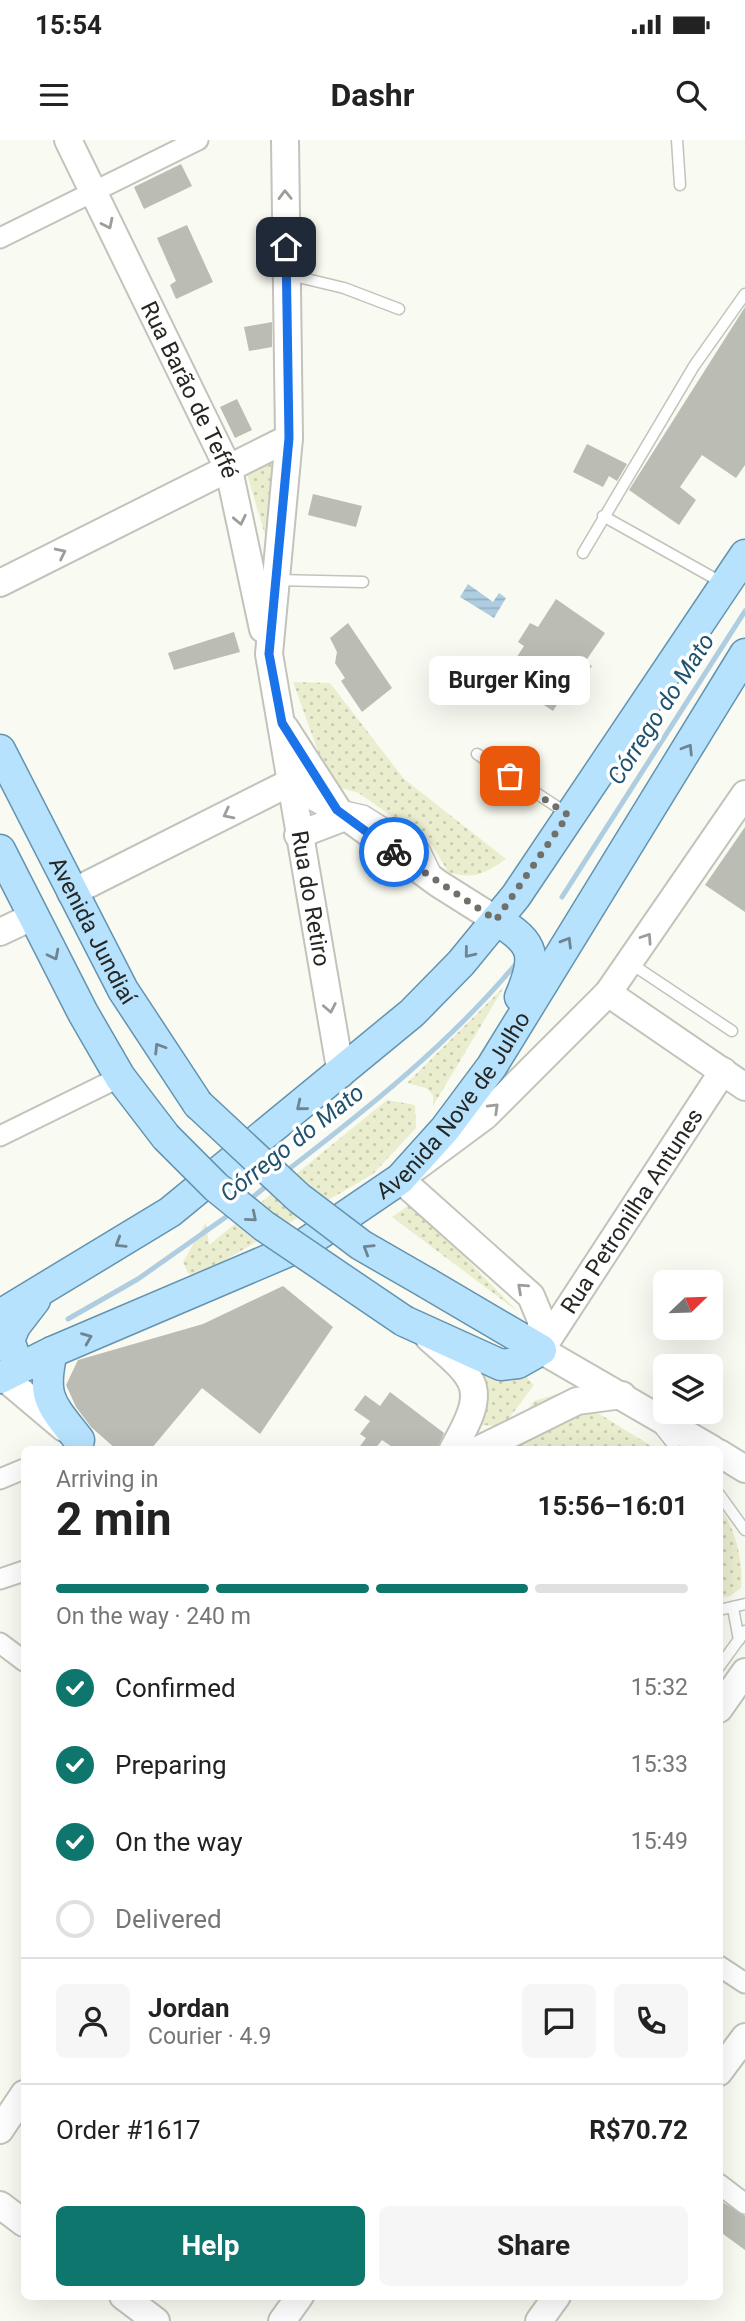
<!DOCTYPE html>
<meta charset="utf-8">
<style>
:root{--surface:#fff;--page:#f6f6f6;--text:#222;--muted:#767676;--line:#e0e0e0;--accent:#0f766e}
body{margin:0;font-family:Roboto,sans-serif;background:var(--page);color:var(--text);height:100vh;display:flex;flex-direction:column;font-size:26px;white-space:nowrap}
*{box-sizing:border-box;margin:0}
p{font-size:23px;color:var(--muted)}
.icon{flex:none;width:38px;height:38px;fill:none;stroke:currentColor;stroke-width:2;stroke-linecap:round;stroke-linejoin:round}
.map{position:relative;flex:1;overflow:hidden}
.side{position:absolute;left:21px;top:1306px;width:702px;height:854px;display:flex;flex-direction:column;background:var(--surface);border-radius:10px;box-shadow:0 7px 28px #0002}
.side>*{flex:none}
.needle{width:46px;rotate:67deg}
.tools{position:absolute;left:653px;top:1130px;display:grid;gap:14px}
.tools a{display:grid;place-items:center;width:70px;height:70px;border-radius:10px;background:var(--surface);box-shadow:0 7px 28px #0002;font-size:35px}
.pin{position:absolute;display:grid;place-items:center;width:60px;height:60px;color:#fff;margin:-30px;border-radius:14px;box-shadow:0 4px 10px #0006}
.courier{position:absolute;display:grid;place-items:center;width:70px;height:70px;margin:-35px;border:5px solid #1a73e8;border-radius:50%;background:#fff;color:#222;box-shadow:0 2px 9px #0007}
.bubble{position:absolute;height:49px;border-radius:10px;background:var(--surface);box-shadow:0 7px 28px #0002;font-size:23px;font-weight:700;line-height:49px;text-align:center}
.overview em{font-style:normal;font-weight:700}
.overview div{display:flex;flex-direction:column-reverse}
.overview{display:flex;align-items:center;justify-content:space-between;height:119px;padding:0 35px}
h1{font-size:46px;font-weight:700;line-height:52px}
.bar{display:grid;grid-template-columns:repeat(4,1fr);gap:10px 7px;align-content:center;height:84px;padding:0 35px}
.bar i{height:9px;border-radius:5px;background:var(--line)}
.bar .active{background:var(--accent)}
.bar p{grid-column:span 4}
.line{display:flex;align-items:center;gap:18px;padding:0 35px;border-top:2px solid var(--line)}
.line div{flex:1}
.round{display:grid;place-items:center;flex:none;width:74px;height:74px;border-radius:10px;background:var(--page)}
ol{padding:0 35px;list-style:none}
li{display:flex;align-items:center;gap:21px;height:77px}
li p{margin-inline-start:auto}
li .icon{padding:7px;border-radius:50%;background:var(--accent);color:#fff;stroke-width:4}
li:last-child{color:var(--muted)}
li i{width:38px;height:38px;border:4px solid var(--line);border-radius:50%}
.action{display:flex;gap:14px;margin-top:auto;padding:14px 35px}
.action a{flex:1;height:80px;border-radius:10px;background:var(--accent);color:#fff;font-size:28px;font-weight:700;line-height:80px;text-align:center}
.action a+a{background:var(--page);color:var(--text)}
.status{display:flex;justify-content:space-between;align-items:center;height:49px;padding:0 35px;background:var(--surface);direction:ltr}
.status svg{height:19px;fill:currentColor}
header{display:flex;justify-content:space-between;align-items:center;height:91px;padding:0 35px;background:var(--surface);font-size:32px;font-weight:700}
.map>svg:first-child{display:block}
.park{fill:url(#park-dots)}
.water{fill:url(#water-rules)}
.lines{fill:none;stroke-linecap:round;stroke-linejoin:round}
.stream{stroke:#aecde1;stroke-width:5}
.building{fill:#bbbcb3}
.lane-casing{stroke:#c2c3ba;stroke-width:13}
.street-casing{stroke:#c2c3ba;stroke-width:23}
.secondary-casing{stroke:#c2c3ba;stroke-width:30}
.primary-casing{stroke:#6493af;stroke-width:33}
.lane{stroke:#fff;stroke-width:10}
.street{stroke:#fff;stroke-width:19}
.secondary{stroke:#fff;stroke-width:26}
.primary{stroke:#b6e2fd;stroke-width:30}
.primary-bridge-casing{stroke:#6493af;stroke-width:33;stroke-linecap:butt}
.primary-bridge{stroke:#b6e2fd;stroke-width:30}
.oneway{stroke:#9d9d9c}
.oneway2{stroke:#6e8490}
.done{stroke:#70706b;stroke-width:7;stroke-dasharray:0 12.6}
.route{stroke:#1a73e8;stroke-width:9}
.labels{text-anchor:middle;stroke-width:7;stroke-linejoin:round;paint-order:stroke}
.street-label{font-size:23px;fill:#262623;stroke:#fff}
.water-label{font-size:24px;font-style:italic;fill:#1f5370;stroke:#fff}
</style>
<div class="status"><b>15:54</b><svg viewBox="0 0 49 12"><path d="M0 12V9h3v3zM5 12V6h3v6zM10 12V3h3v9zM15 12V0h3v12zM26 1h20v11H26zM47 4h2v5h-2z"/></svg></div>
<header><svg class="icon" aria-label="menu" viewBox="0 0 24 24"><path d="M4 6h16M4 12h16M4 18h16"/></svg>Dashr<svg class="icon" aria-label="search" viewBox="0 0 24 24"><circle cx="10" cy="10" r="6"/><path d="M15 15l6 6"/></svg></header>
<div class="map">
<svg width="745" height="2181" viewBox="0 0 745 2181">
<defs>
<pattern id="park-dots" width="8" height="8" patternUnits="userSpaceOnUse" patternTransform="scale(1.75)"><rect width="8" height="8" fill="#ebedcf"/><path d="M2 2h.1M6 6h.1" fill="none" stroke="#c9cbb1" stroke-width="1.8" stroke-linecap="round"/></pattern>
<pattern id="water-rules" width="6" height="5" patternUnits="userSpaceOnUse" patternTransform="scale(1.75)"><rect width="6" height="5" fill="#aecde1"/><path d="M0 2.5h6" fill="none" stroke="#96b0c1"/></pattern>
</defs>
<rect width="100%" height="100%" fill="#f9faf1"/>
<path class="park" d="M279 315 269 408 247 334Z
M293 542 330 543 404 639 506 719C484 734 474 740 448 732L433 706 359 653 334 646 327 636Z
M504 847 433 966V955L426 948 407 943Z
M387 960 415 965 416 988 373 1034 196 1137 188 1133 183 1122 206 1082 209 1105Z
M412 1063 517 1171 392 1077Z
M520 1231 534 1245 503 1286 454 1284 483 1232Z
M564 1252 656 1309H499L534 1261Z
M719 1367C735 1386 744 1424 741 1448L730 1456 719 1458Z"/>
<path class="water" d="M468 444 493 462 499 453 506 458 494 478 460 457Z"/>
<g class="lines">
<path class="stream" d="M562 757 745 471
M285 1032C366 970 449 904 515 825
M249 1060 269 1044
M68 1179 138 1139 233 1072"/>
</g>
<path class="building" d="M181 24 192 46 144 69 134 47Z
M187 85 213 142 176 159 170 145 176 141 157 98Z
M745 167V325L736 338 702 315 680 347 696 360 679 385 629 350Z
M272 182V207L249 211 244 187Z
M237 259 252 290 235 298 220 267Z
M587 304 627 324 617 341 609 336 603 347 573 332Z
M313 354 362 366 356 387 308 375Z
M556 459 605 493 585 522 592 526 579 544 573 539 553 571 503 538 524 506 518 502 530 483 538 487Z
M348 483 392 548 362 572 341 541 345 538 335 523 337 512 330 498Z
M234 492 240 512 174 530 168 513Z
M745 687V772L705 745Z
M283 1146 333 1187 260 1294 202 1248 151 1309H116L91 1287 76 1267 66 1245 78 1220 203 1184Z
M390 1252 444 1293 437 1309H395L382 1300 375 1309H358L366 1298 360 1294 370 1281 354 1270 365 1255 380 1266Z
M719 2060 745 2076V2110L719 2091Z"/>
<g class="lines">
<g class="lane-casing">
<path id="lane" d="M677 0 680 45
M290 135 344 148 399 169
M603 376 721 442
M583 413 694 226 745 154
M276 440 363 442
M477 614 568 674
M347 667 365 671 424 708 438 737
M630 823 732 891
M661 1290 676 1309
M719 1354 745 1390
M733 1468 739 1500
M719 1470 745 1464
M719 1527 745 1491"/>
</g>
<g class="street-casing">
<path id="street" d="M0 98 198 0
M0 996 120 937
M0 1339 24 1329
M0 1439 24 1431
M0 1503 24 1521
M719 1826 745 1843
M719 2044 745 2064"/>
</g>
<g class="secondary-casing">
<g id="secondary">
<path id="s1" d="M68 0 229 330 263 489"/>
<path id="s2" d="M285 0 289 298 269 514 341 934"/>
<path d="M0 443 289 298"/>
<path d="M285 588 336 667"/>
<path d="M298 695 345 677"/>
<path d="M71 753 289 643 337 670 439 744 496 780"/>
<path d="M0 792 34 776"/>
<path d="M608 853 745 947"/>
<path d="M429 1198C479 1241 488 1248 453 1309"/>
<path d="M541 1210V1180L531 1156 400 1039 485 976 608 853 745 654"/>
<path id="s3" d="M541 1210 723 931"/>
<path d="M541 1210 712 1309"/>
<path d="M0 1234 64 1288"/>
<path d="M480 1309 577 1261 622 1255"/>
<path d="M719 1313 745 1329"/>
<path d="M719 1569 745 1532"/>
<path d="M719 1932 745 1897"/>
<path d="M0 1990 24 1954"/>
<path d="M0 2065 24 2083"/>
<path d="M123 2156 156 2181"/>
<path d="M282 2181 300 2156"/>
<path d="M539 2181 557 2156"/>
</g>
</g>
<g class="primary-casing">
<g id="primary">
<path id="s4" d="M0 610 123 850 198 964"/>
<path d="M0 710 83 873 120 937 166 997"/>
<path d="M496 780C536 803 537 817 520 857"/>
<path d="M0 1175 170 1072 412 873 461 823 516 756 745 415"/>
<path d="M404 1181 501 1225 518 1223 541 1210 427 1143"/>
<path d="M52 1212C41 1258 51 1264 79 1300"/>
<path d="M27 1225 15 1217 9 1200 15 1186 35 1160"/>
<path id="s5" d="M0 1238 52 1212 303 1105 400 1039 445 989 492 926 745 514"/>
</g>
</g>
<use href="#lane" class="lane"/>
<use href="#street" class="street"/>
<use href="#secondary" class="secondary"/>
<use href="#primary" class="primary"/>
<g class="primary-bridge-casing">
<path id="primary-bridge" d="M198 964 299 1058 361 1105 427 1143
M166 997 216 1047 264 1086 404 1181"/>
</g>
<use href="#primary-bridge" class="primary-bridge"/>
</g>
<defs><path id="oneway-chevron" d="M-2-3.5L2.5 0L-2 3.5" fill="none" stroke-width="1.6" stroke-linecap="round" stroke-linejoin="round" transform="scale(1.75)"/></defs>
<g class="oneway">
<use href="#oneway-chevron" transform="translate(285 55) rotate(-91)"/>
<use href="#oneway-chevron" transform="translate(108 84) rotate(64)"/>
<use href="#oneway-chevron" transform="translate(240 380) rotate(78)"/>
<use href="#oneway-chevron" transform="translate(61 413) rotate(-26)"/>
<use href="#oneway-chevron" transform="translate(228 674) rotate(153)"/>
<use href="#oneway-chevron" transform="translate(647 798) rotate(-56)"/>
<use href="#oneway-chevron" transform="translate(330 868) rotate(79)"/>
<use href="#oneway-chevron" transform="translate(494 968) rotate(-44)"/>
<use href="#oneway-chevron" transform="translate(522 1148) rotate(-138)"/>
</g>
<g class="oneway2">
<use href="#oneway-chevron" transform="translate(688 609) rotate(-58)"/>
<use href="#oneway-chevron" transform="translate(567 802) rotate(-59)"/>
<use href="#oneway-chevron" transform="translate(469 813) rotate(129)"/>
<use href="#oneway-chevron" transform="translate(54 815) rotate(63)"/>
<use href="#oneway-chevron" transform="translate(159 908) rotate(-122)"/>
<use href="#oneway-chevron" transform="translate(301 966) rotate(141)"/>
<use href="#oneway-chevron" transform="translate(252 1077) rotate(40)"/>
<use href="#oneway-chevron" transform="translate(120 1103) rotate(148)"/>
<use href="#oneway-chevron" transform="translate(368 1109) rotate(-148)"/>
<use href="#oneway-chevron" transform="translate(87 1198) rotate(-22)"/>
</g>
<g class="lines">
<path class="done" d="M394 712 496 780 568 675 510 636"/>
<path class="route" d="M286 107 289 298 269 514 282 583 337 670 394 712"/>
</g>
<g class="labels">
<g class="street-label">
<text dy="8" stroke="none"><textPath href="#s1" startOffset="278">Rua Barão de Teffé</textPath></text>
<text dy="8" stroke="none"><textPath href="#s2" startOffset="763">Rua do Retiro</textPath></text>
<text dy="8" stroke="none"><textPath href="#s4" startOffset="203">Avenida Jundiaí</textPath></text>
<text dy="8" stroke="none"><textPath href="#s5" startOffset="539">Avenida Nove de Julho</textPath></text>
<text dy="8" stroke="none"><textPath href="#s3" startOffset="166">Rua Petronilha Antunes</textPath></text>
</g>
<g class="water-label">
<text transform="translate(661 569) rotate(-57)" y="8">Córrego do Mato</text>
<text transform="translate(292 1003) rotate(-38)" y="8">Córrego do Mato</text>
</g>
</g>
</svg>
<div class="tools">
<a><svg class="needle" viewBox="-14 -14 28 28"><path d="M0-13l5 13h-10z" fill="#e53935"/><path d="M0 13l5-13h-10z" fill="#767676"/></svg></a>
<a><svg class="icon" aria-label="layers" viewBox="0 0 24 24"><path d="M12 4l9 5-9 5-9-5zM3 14l9 5 9-5"/></svg></a>
</div>
<div class="pin" style="left:510px;top:636px;background:#ea580c"><svg class="icon" aria-label="bag" viewBox="0 0 24 24"><path d="M5 8h14l-1 12H6zM9 8a3 3 0 0 1 6 0"/></svg></div>
<div class="pin" style="left:286px;top:107px;background:#1f2937"><svg class="icon" aria-label="home" viewBox="0 0 24 24"><path d="M3 11l9-7 9 7M6 9v11h12V9"/></svg></div>
<div class="courier" style="left:394px;top:712px"><svg class="icon" aria-label="bike" viewBox="0 0 24 24"><circle cx="6" cy="16" r="4"/><circle cx="18" cy="16" r="4"/><path d="M6 16l4-8h5l3 8M10 8l3 8H6M13 5h3"/></svg></div>
<div class="bubble" style="left:429px;top:516px;width:161px">Burger King</div>
<section class="side">
<div class="overview"><div><h1>2 min</h1><p>Arriving in</p></div><em>15:56–16:01</em></div>
<div class="bar"><i class="active"></i><i class="active"></i><i class="active"></i><i></i><p>On the way · 240 m</p></div>
<ol>
<li><svg class="icon" aria-label="check" viewBox="0 0 24 24"><path d="M5 12l5 5 9-10"/></svg>Confirmed<p>15:32</p></li>
<li><svg class="icon" aria-label="check" viewBox="0 0 24 24"><path d="M5 12l5 5 9-10"/></svg>Preparing<p>15:33</p></li>
<li><svg class="icon" aria-label="check" viewBox="0 0 24 24"><path d="M5 12l5 5 9-10"/></svg>On the way<p>15:49</p></li>
<li><i></i>Delivered</li>
</ol>
<div class="line" style="height:126px"><a class="round"><svg class="icon" aria-label="person" viewBox="0 0 24 24"><circle cx="12" cy="8" r="4"/><path d="M4 21q1-7 8-7t8 7"/></svg></a><div><b>Jordan</b><p>Courier · 4.9</p></div><a class="round"><svg class="icon" aria-label="chat" viewBox="0 0 24 24"><path d="M4 5h16v11H9l-5 4z"/></svg></a><a class="round"><svg class="icon" aria-label="phone" viewBox="0 0 24 24"><path d="M5 4h4l2 5-3 2q2 4 5 5l2-3 5 2v4C11 20 4 13 5 4z"/></svg></a></div>
<div class="line" style="height:91px"><div>Order #1617</div><b>R$70.72</b></div>
<div class="action"><a>Help</a><a>Share</a></div>
</section>
</div>
